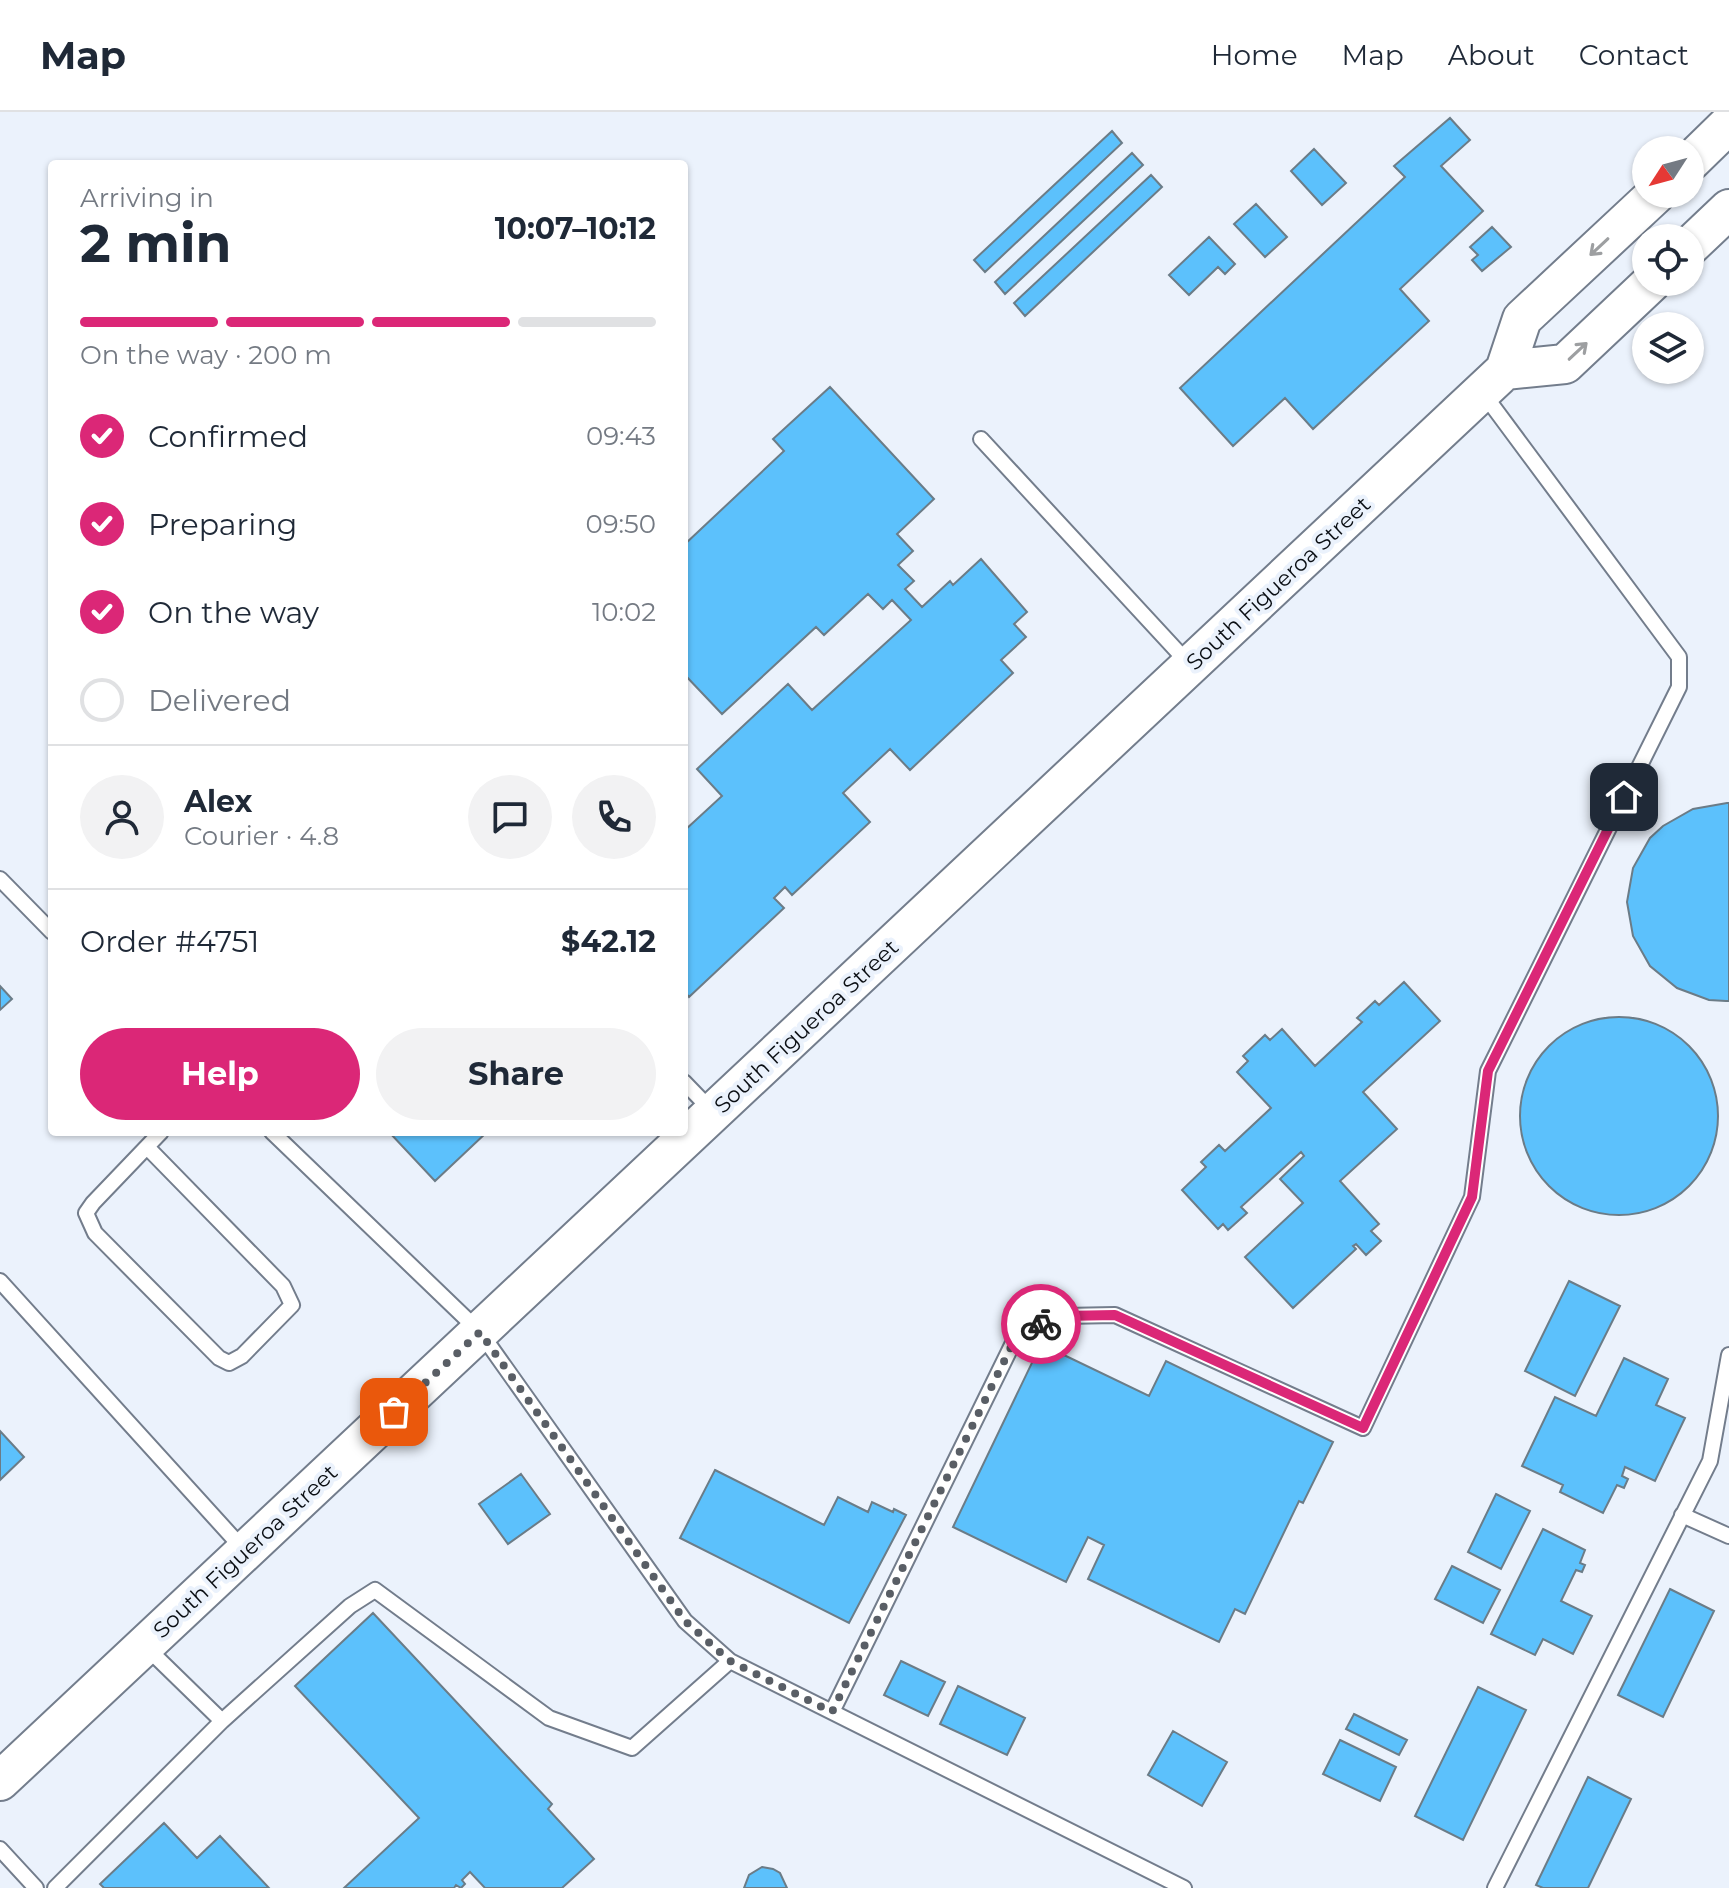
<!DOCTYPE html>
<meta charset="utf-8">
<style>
:root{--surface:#fff;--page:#f2f2f3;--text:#1f2937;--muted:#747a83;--line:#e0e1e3;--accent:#db2777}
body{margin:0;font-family:Montserrat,sans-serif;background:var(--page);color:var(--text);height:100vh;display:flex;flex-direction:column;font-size:30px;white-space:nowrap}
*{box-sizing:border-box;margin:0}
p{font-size:26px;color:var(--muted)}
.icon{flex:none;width:44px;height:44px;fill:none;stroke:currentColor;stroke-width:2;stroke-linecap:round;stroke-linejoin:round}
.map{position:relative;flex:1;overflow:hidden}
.side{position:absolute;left:48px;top:48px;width:640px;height:976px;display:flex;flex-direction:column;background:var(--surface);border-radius:8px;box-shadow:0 2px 6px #0004}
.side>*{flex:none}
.needle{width:52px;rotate:234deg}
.fabs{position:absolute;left:1632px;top:24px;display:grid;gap:16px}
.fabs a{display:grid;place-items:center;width:72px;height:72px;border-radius:50%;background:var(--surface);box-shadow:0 2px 6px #0004;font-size:40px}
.pin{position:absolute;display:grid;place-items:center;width:68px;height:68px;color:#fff;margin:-34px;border-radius:16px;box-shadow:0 4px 12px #0006}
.courier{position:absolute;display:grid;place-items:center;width:80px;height:80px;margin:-40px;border:6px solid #db2777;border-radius:50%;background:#fff;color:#222;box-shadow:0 2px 10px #0007}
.overview em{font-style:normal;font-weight:700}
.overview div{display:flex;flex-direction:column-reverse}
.overview{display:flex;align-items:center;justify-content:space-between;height:136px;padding:0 32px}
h1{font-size:52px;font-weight:700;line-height:60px}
.bar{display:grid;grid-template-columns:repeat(4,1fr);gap:12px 8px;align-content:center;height:96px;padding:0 32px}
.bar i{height:10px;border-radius:6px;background:var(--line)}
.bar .current{background:var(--accent)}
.bar p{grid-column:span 4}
.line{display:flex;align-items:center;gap:20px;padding:0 32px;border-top:2px solid var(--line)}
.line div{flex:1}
.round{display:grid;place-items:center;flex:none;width:84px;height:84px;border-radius:42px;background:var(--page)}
ol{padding:0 32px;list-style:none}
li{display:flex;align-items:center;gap:24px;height:88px}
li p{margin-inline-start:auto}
li .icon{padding:8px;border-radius:50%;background:var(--accent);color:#fff;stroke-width:4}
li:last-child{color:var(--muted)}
li i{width:44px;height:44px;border:4px solid var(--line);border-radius:50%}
.button{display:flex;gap:16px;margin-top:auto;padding:16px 32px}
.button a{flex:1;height:92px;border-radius:48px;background:var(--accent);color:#fff;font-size:32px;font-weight:700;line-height:92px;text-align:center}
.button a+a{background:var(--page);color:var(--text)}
header{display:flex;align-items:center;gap:48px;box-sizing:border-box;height:112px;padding:0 40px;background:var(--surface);border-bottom:2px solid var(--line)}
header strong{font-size:38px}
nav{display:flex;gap:44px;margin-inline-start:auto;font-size:28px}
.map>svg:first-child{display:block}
.building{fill:#5cc1fc;stroke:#6b7c87;stroke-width:2}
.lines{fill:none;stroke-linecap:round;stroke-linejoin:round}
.service-casing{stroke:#737d8c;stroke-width:18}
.secondary-casing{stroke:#737d8c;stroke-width:42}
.service{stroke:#fff;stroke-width:14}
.secondary{stroke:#fff;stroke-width:38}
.oneway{stroke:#9d9fa1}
.done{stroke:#595e65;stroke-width:8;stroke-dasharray:0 14.4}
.route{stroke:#db2777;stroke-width:10}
.labels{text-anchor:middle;stroke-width:8;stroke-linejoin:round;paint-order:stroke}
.street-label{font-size:22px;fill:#0a0e13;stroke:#ebf2fc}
</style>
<header>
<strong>Map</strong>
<nav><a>Home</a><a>Map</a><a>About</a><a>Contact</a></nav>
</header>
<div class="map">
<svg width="1729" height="1776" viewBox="0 0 1729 1776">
<rect width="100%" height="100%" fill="#ebf2fc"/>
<path class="building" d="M1450 6 1470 28 1441 54 1483 99 1400 177 1429 209 1313 317 1285 286 1233 334 1180 276 1405 65 1394 54Z
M1112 19 1122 31 985 160 974 148Z
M1314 37 1346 71 1322 93 1291 59Z
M1132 41 1143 53 1005 182 995 170Z
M1151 63 1162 75 1025 204 1014 191Z
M1256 92 1287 125 1265 145 1234 112Z
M1492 115 1511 135 1482 159 1472 148 1478 143 1470 135Z
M1209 125 1235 152 1225 162 1218 155 1189 183 1169 163Z
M830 275 934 387 897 422 913 439 898 453 914 469 905 477 922 495 950 469 953 473 981 447 1027 500 1014 512 1026 525 1001 548 1013 561 910 658 890 637 843 681 870 710 792 783 785 775 774 786 784 796 689 885 684 879V719L722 684 697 657 788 572 812 598 911 508 892 488 883 497 868 482 824 523 816 515 722 602 684 562V433L784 339 773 327Z
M1727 691H1729V889H1726L1709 888 1677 876 1650 854 1633 824 1627 790 1633 756 1650 726 1663 714 1693 697Z
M1404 870 1440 909 1363 980 1397 1017 1340 1069 1379 1112 1371 1119 1381 1129 1366 1143 1356 1132 1353 1134 1356 1137 1293 1196 1245 1145 1303 1091 1280 1067 1304 1044 1301 1040 1241 1095 1247 1101 1228 1118 1223 1112 1218 1117 1182 1078 1206 1055 1201 1050 1219 1033 1225 1039 1271 996 1237 960 1248 949 1243 944 1265 923 1270 928 1282 917 1315 954 1362 910 1357 906 1375 889 1379 893Z
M0 874 12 887 0 898Z
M1520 1004a99 99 0 1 1 198 0a99 99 0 1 1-198 0Z
M389 1020H487L435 1069Z
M1569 1169 1620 1194 1575 1284 1525 1259Z
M1041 1232 1149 1284 1166 1249 1333 1330 1303 1391 1299 1389 1245 1502 1235 1497 1219 1530 1088 1467 1104 1433 1088 1425 1066 1470 953 1415Z
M1624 1246 1668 1267 1656 1293 1685 1306 1655 1369 1625 1355 1622 1364 1628 1367 1624 1376 1617 1373 1603 1401 1560 1380 1563 1373 1522 1354 1555 1285 1596 1304Z
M0 1319 24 1345 0 1368Z
M715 1358 824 1413 838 1385 868 1400 872 1390 893 1400 894 1397 906 1403 849 1511 680 1426Z
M521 1362 550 1402 508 1432 479 1392Z
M1496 1382 1530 1399 1501 1457 1468 1440Z
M1543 1417 1585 1438 1580 1451 1585 1453 1582 1460 1576 1458 1561 1489 1592 1504 1573 1542 1543 1527 1535 1543 1491 1522Z
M1452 1454 1500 1478 1483 1511 1435 1487Z
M1670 1477 1714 1499 1663 1605 1618 1583Z
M373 1501 552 1692 548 1697 594 1747 562 1776H485L470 1760 462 1768 465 1772 461 1776 456 1773 454 1776H344L419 1706 295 1574Z
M901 1549 945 1570 928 1604 884 1583Z
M958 1574 1025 1606 1007 1643 940 1612Z
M1478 1575 1526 1598 1463 1728 1415 1704Z
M1354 1602 1407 1628 1399 1643 1346 1617Z
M1173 1619 1227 1650 1202 1694 1148 1663Z
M1340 1628 1396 1655 1380 1689 1323 1662Z
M1588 1665 1631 1687 1588 1776H1543L1536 1773Z
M164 1711 197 1746 220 1724 269 1776H104L100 1772Z
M762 1755 773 1757 780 1761 787 1776H744L749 1763Z"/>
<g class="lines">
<g class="service-casing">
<path id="service" d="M981 327 1190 553
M0 767 52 820
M684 970 713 1000
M272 1020 480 1220 685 1509 730 1549 1184 1776
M147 1035 283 1174 292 1193 242 1244 229 1251 219 1246 95 1121 86 1101 93 1091 161 1020
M0 1169 245 1439
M1682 1403 1729 1424
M145 1534 222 1609
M832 1600 1013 1231 1030 1216 1064 1204 1115 1203 1363 1316 1472 1085 1488 959 1679 575V545L1483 281
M0 1737 36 1776
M55 1776 222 1609 350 1494 375 1478 549 1606 632 1636 730 1549
M1495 1776 1710 1349 1729 1243"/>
</g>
<g class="secondary-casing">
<path id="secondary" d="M1690 50 1729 12
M1690 134 1729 97
M1505 258 1565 252 1652 170
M0 1669 1505 258 1522 207 1656 82"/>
</g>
<use href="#service" class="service"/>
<use href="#secondary" class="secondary"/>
</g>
<defs><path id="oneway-shaft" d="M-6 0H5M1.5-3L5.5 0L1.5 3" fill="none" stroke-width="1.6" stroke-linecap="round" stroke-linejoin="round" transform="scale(2)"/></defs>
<g class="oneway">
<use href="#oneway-shaft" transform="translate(1599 135) rotate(137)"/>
<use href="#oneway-shaft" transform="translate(1578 239) rotate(-43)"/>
</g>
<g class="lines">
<path class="done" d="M394 1300 480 1220 685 1509 730 1549 832 1600 1013 1231 1030 1216 1041 1212"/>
<path class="route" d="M1041 1212 1064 1204 1115 1203 1363 1316 1472 1085 1488 959 1624 685"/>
</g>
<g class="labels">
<g class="street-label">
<text transform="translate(1278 471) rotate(-43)" y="8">South Figueroa Street</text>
<text transform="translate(806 914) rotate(-43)" y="8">South Figueroa Street</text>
<text transform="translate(245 1439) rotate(-43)" y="8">South Figueroa Street</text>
</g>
</g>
</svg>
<div class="fabs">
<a><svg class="needle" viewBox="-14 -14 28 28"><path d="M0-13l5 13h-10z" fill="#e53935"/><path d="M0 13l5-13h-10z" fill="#747a83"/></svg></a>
<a><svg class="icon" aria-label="locate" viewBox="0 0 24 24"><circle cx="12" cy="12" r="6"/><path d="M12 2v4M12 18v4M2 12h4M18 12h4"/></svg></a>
<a><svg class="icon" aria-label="layers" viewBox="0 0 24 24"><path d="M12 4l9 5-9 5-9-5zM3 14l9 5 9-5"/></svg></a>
</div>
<div class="pin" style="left:394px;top:1300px;background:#ea580c"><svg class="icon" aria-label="bag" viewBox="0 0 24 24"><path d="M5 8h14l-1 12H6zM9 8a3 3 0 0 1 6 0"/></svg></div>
<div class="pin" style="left:1624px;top:685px;background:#1f2937"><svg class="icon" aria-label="home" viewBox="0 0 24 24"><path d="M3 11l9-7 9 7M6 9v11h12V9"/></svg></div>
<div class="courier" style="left:1041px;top:1212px"><svg class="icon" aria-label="bike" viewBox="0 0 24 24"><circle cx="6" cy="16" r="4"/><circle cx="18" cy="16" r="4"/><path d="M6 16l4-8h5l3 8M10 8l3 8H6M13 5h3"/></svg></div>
<section class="side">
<div class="overview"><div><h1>2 min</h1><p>Arriving in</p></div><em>10:07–10:12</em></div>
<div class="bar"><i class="current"></i><i class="current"></i><i class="current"></i><i></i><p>On the way · 200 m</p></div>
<ol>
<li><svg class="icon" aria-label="check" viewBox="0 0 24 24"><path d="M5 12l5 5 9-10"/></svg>Confirmed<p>09:43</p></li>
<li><svg class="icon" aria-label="check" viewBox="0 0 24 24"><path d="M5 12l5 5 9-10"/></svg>Preparing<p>09:50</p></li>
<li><svg class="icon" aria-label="check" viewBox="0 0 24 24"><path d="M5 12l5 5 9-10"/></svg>On the way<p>10:02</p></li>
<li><i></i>Delivered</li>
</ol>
<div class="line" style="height:144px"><a class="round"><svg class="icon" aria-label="person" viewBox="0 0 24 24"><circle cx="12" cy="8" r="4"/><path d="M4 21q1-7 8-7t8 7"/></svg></a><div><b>Alex</b><p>Courier · 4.8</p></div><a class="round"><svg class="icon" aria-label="chat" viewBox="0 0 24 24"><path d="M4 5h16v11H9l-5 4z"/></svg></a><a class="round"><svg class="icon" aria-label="phone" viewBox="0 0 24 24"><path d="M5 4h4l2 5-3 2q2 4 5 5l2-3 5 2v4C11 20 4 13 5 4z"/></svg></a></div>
<div class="line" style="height:104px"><div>Order #4751</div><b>$42.12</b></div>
<div class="button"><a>Help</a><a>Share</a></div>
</section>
</div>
